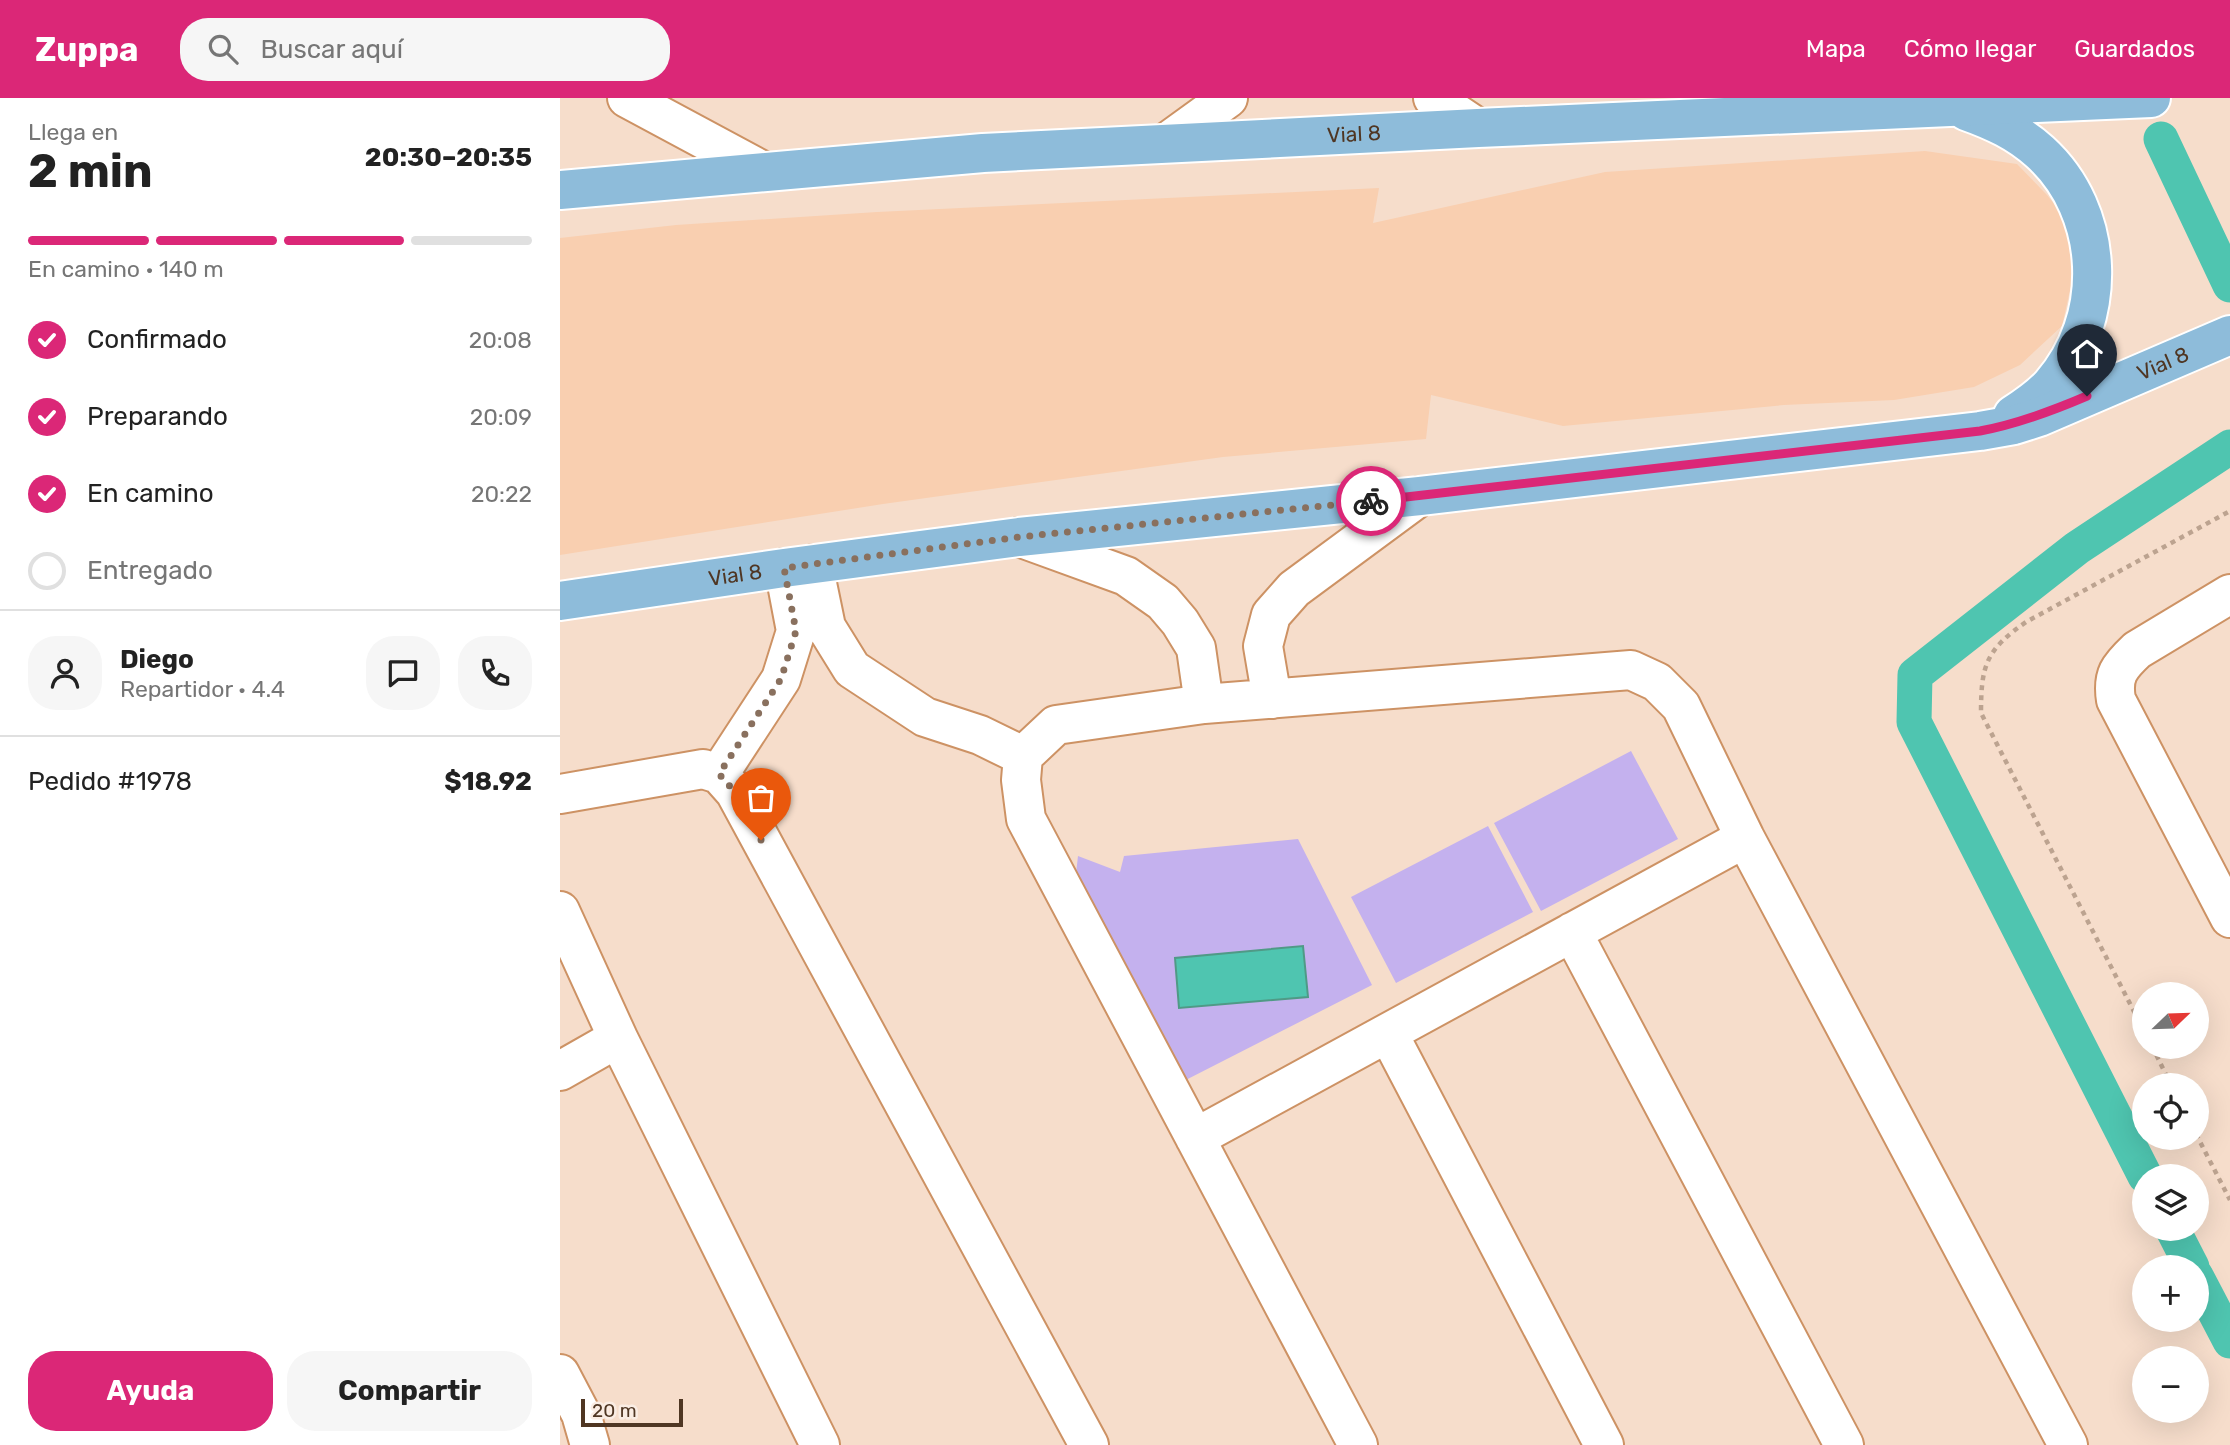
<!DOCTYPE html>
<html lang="es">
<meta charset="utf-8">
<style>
:root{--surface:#fff;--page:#f6f6f6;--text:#222;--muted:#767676;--line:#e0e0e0;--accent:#db2777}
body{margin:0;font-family:Rubik,sans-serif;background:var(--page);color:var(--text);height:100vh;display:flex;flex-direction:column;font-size:26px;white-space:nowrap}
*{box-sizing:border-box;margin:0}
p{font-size:23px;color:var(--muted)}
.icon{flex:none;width:38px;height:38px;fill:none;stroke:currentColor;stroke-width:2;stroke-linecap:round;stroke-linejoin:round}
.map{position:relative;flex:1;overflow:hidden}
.drawer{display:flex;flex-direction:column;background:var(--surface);width:560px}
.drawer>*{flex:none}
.needle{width:46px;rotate:67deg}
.controls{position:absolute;left:1572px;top:884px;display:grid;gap:14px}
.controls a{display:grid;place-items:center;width:77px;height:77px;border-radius:50%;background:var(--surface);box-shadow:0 7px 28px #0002;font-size:35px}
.scale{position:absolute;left:21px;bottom:18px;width:102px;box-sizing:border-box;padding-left:7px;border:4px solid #4f3623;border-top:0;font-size:19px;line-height:24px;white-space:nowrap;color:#4f3623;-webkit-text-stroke:5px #faede4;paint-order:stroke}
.pin{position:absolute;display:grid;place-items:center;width:60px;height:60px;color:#fff;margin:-72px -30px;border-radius:50% 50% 50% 0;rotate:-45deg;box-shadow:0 0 7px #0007}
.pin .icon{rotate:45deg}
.courier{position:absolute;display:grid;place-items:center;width:70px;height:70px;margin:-35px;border:5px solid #db2777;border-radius:50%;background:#fff;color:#222;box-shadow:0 2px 9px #0007}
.head em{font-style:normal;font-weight:700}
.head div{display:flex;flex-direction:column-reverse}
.head{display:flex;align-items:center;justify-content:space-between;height:119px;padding:0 28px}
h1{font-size:46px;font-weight:700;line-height:52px}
.bar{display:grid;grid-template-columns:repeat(4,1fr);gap:10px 7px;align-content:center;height:84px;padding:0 28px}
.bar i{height:9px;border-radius:5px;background:var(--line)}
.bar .selected{background:var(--accent)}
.bar p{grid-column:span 4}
.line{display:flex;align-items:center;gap:18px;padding:0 28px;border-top:2px solid var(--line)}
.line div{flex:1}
.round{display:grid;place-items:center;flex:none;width:74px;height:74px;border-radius:28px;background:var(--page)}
ol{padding:0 28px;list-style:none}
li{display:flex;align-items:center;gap:21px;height:77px}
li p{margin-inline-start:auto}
li .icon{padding:7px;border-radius:50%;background:var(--accent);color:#fff;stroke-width:4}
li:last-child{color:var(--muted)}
li i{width:38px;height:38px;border:4px solid var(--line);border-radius:50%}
.button{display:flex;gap:14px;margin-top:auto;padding:14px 28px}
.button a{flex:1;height:80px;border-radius:28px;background:var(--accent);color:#fff;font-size:28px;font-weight:700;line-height:80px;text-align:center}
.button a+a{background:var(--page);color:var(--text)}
header{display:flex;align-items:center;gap:42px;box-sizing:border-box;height:98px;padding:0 35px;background:var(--accent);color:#fff}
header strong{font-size:33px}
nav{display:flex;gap:38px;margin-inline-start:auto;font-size:24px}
.search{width:490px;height:63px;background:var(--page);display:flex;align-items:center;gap:18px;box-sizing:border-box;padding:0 24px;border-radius:28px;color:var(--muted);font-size:26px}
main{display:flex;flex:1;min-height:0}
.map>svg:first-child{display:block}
.built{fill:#f9cfb0}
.green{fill:#c4b1ee}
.water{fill:#4fc5b0;stroke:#4f9a86;stroke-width:2}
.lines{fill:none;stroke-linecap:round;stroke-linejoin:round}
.canal{stroke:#4fc5b0;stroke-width:35}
.minor-casing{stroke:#cd9264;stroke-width:42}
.major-casing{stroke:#fff;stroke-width:42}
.path{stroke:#bca390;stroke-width:4.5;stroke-dasharray:5 5;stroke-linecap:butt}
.minor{stroke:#fff;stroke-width:38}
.major{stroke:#8ebcda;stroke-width:38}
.done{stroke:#89705e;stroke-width:7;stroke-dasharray:0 12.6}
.route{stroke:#db2777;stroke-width:9}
.labels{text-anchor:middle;stroke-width:5;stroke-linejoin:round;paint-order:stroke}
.street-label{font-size:21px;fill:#4f3623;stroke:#faede4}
</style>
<header>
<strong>Zuppa</strong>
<div class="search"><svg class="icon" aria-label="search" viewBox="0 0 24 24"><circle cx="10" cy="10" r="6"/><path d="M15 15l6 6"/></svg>Buscar aquí</div>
<nav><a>Mapa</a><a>Cómo llegar</a><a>Guardados</a></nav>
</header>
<main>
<section class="drawer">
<div class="head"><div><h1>2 min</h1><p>Llega en</p></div><em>20:30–20:35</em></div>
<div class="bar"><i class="selected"></i><i class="selected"></i><i class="selected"></i><i></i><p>En camino · 140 m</p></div>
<ol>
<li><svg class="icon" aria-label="check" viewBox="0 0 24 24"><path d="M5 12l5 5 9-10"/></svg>Confirmado<p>20:08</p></li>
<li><svg class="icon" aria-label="check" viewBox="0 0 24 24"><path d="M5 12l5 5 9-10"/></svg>Preparando<p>20:09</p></li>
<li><svg class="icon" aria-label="check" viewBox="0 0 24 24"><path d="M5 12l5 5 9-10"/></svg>En camino<p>20:22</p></li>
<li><i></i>Entregado</li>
</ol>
<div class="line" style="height:126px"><a class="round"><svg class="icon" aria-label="person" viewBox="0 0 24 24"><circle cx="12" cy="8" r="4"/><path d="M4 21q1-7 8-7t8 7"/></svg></a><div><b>Diego</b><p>Repartidor · 4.4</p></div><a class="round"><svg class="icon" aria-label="chat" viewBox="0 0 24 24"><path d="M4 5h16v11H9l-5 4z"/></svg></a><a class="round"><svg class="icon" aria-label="phone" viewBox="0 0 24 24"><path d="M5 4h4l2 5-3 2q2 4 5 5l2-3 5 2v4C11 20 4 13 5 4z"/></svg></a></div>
<div class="line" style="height:91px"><div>Pedido #1978</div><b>$18.92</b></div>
<div class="button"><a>Ayuda</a><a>Compartir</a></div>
</section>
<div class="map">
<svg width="1670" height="1347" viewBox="0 0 1670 1347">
<rect width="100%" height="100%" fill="#f6ddcb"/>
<path class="built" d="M1365 53 1457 66 1487 97 1512 128 1515 170 1502 228 1460 267 1414 289 1334 302 1224 307 1003 328 871 297 866 341 663 359 323 406 0 457V140L116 127 317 114 819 90 813 125 1045 74Z"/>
<path class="green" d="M1071 653 1118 741 981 813 934 725Z
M928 728 973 814 836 885 791 799Z
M738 741 812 887 614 988 513 802 518 758 560 774 564 758Z"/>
<path class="water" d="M743 848 748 899 619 910 615 860Z"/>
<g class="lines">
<path class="canal" d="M1601 41 1670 187
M1585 1078 1354 624 1355 577 1517 450 1670 349
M1612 1130 1632 1169
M1636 1178 1670 1243"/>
<g class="minor-casing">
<path id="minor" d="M67 0 203 73
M873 0 918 30
M606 45 668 0
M459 439 566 478 603 504 620 524 636 550 644 606
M253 466 266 529 292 571 365 619 420 637 463 658
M1670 496 1577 552C1559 569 1552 577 1556 602L1670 820
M712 601 703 548 711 517 734 491 860 398
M159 676 221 581 236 533 224 470
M0 696 143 671 159 676 175 694 529 1347
M0 813 58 940 0 973
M1012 834 1284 1347
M828 935 1044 1347
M58 940 260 1347
M635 1040 1185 740
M0 1276 21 1316 30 1347
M798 1347 466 721 461 682 463 658 496 627 644 606 1071 572 1097 584 1121 608 1185 740 1508 1347"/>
</g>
<g class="major-casing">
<g id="major">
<path d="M1406 13C1434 23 1458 34 1480 54 1546 114 1549 221 1491 287 1480 299 1467 308 1453 317"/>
<path id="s1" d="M0 92 423 55 918 30 1591 0"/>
<path id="s2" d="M0 503 224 470 459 439 860 398 1420 333 1454 327 1479 319 1670 237"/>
</g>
</g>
<path class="path" d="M1584 933 1421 615C1421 567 1426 552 1466 524L1670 413
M1592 948 1611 987
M1636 1036 1670 1102"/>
<use href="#minor" class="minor"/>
<use href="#major" class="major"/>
</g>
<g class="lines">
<path class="done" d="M201 742 175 694 159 676 221 581 236 533 224 470 459 439 811 403"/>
<path class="route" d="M811 403 1420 333C1458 326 1492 313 1527 298"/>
</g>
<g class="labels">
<g class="street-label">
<text dy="7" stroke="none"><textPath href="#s1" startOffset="796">Vial 8</textPath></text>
<text dy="7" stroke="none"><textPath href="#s2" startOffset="1626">Vial 8</textPath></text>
<text dy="7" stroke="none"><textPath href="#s2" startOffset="177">Vial 8</textPath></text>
</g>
</g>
</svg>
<div class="controls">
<a><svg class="needle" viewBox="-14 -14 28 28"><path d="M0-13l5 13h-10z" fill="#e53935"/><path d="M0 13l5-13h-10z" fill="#767676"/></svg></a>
<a><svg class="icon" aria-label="locate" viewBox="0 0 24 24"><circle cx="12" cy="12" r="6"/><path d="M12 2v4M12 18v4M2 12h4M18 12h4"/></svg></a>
<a><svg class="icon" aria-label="layers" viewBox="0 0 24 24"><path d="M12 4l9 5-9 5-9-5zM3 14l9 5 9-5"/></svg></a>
<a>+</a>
<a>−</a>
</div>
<div class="scale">20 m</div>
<div class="pin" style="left:201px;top:742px;background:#ea580c"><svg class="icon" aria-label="bag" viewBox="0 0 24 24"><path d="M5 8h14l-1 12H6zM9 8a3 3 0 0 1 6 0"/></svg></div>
<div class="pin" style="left:1527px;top:298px;background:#1f2937"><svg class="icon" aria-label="home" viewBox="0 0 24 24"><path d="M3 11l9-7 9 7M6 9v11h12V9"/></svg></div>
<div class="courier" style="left:811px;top:403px"><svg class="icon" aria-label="bike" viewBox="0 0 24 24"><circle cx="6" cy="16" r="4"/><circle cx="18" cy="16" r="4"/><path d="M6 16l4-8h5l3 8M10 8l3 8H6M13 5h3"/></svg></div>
</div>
</main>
